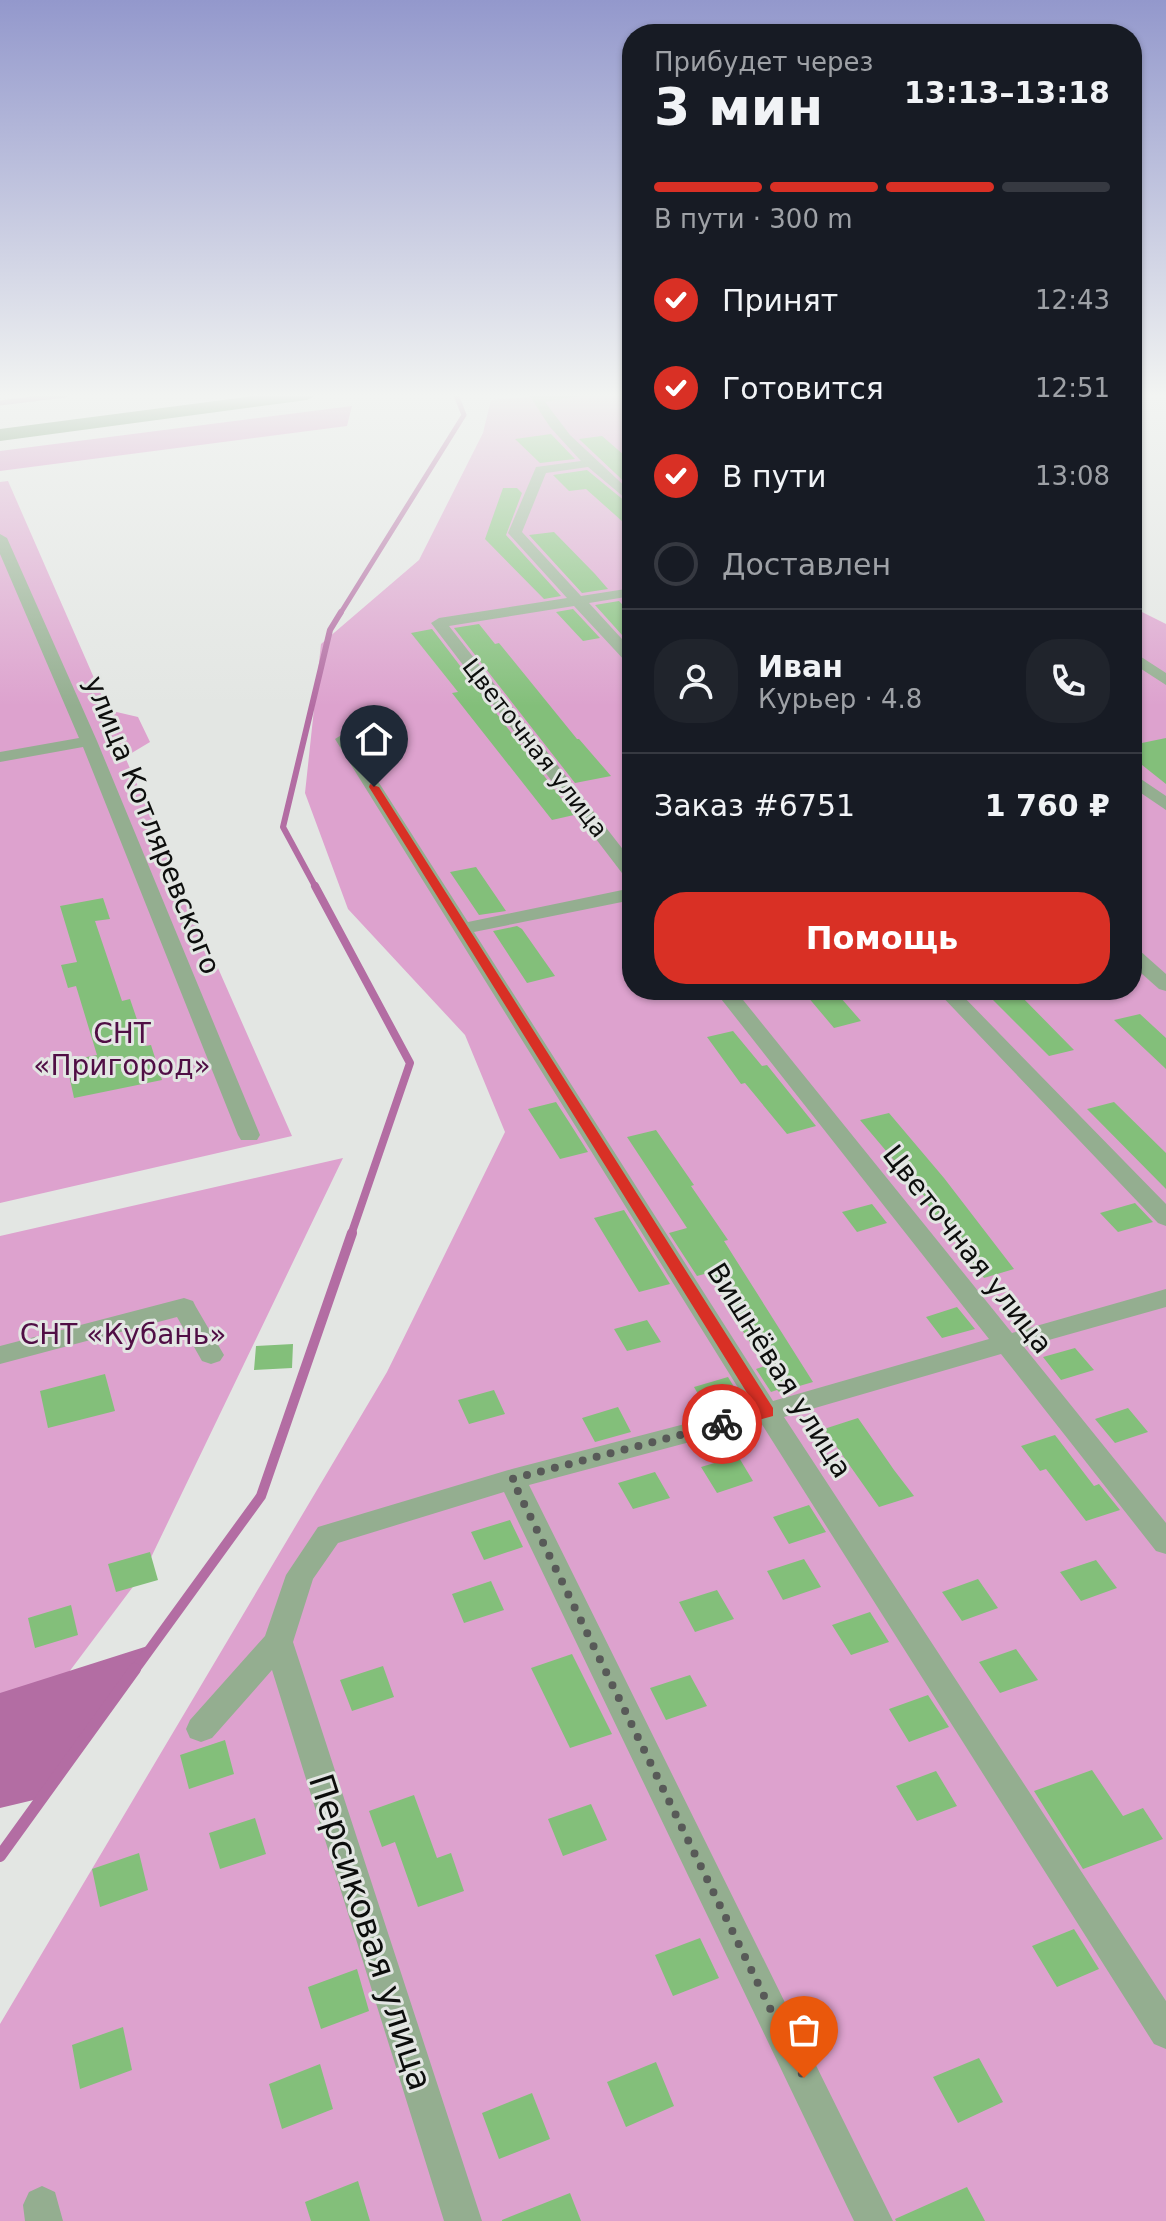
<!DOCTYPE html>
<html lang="ru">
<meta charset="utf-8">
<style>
:root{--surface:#171b24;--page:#20242c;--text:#f1f3f6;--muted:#9ea1a6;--line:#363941;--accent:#d93025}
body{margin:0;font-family:"DejaVu Sans",sans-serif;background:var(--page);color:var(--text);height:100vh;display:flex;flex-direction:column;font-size:30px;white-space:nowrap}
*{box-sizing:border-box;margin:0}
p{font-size:26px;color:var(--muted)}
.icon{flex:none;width:44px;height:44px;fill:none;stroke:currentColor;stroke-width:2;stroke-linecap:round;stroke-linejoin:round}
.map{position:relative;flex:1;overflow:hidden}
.panel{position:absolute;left:622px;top:24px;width:520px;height:976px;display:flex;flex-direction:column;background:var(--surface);border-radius:32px;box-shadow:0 2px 6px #0004}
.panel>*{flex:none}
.pin{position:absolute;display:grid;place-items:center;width:68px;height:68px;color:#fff;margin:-82px -34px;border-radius:50% 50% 50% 0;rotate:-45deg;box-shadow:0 0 8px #0007}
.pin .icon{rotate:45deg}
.courier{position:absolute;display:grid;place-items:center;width:80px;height:80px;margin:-40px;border:6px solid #d93025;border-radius:50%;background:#fff;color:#222;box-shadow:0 2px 10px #0007}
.overview em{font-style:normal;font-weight:700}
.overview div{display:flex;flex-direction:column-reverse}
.overview{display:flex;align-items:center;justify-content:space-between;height:136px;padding:0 32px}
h1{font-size:52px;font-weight:700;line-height:60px}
.bar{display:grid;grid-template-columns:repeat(4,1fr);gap:12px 8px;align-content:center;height:96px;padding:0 32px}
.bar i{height:10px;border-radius:6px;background:var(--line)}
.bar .active{background:var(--accent)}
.bar p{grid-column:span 4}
.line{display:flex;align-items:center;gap:20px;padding:0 32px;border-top:2px solid var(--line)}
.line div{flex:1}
.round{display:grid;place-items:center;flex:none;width:84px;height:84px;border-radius:32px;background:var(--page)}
ol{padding:0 32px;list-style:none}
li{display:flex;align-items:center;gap:24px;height:88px}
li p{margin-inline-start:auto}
li .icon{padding:8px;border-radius:50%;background:var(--accent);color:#fff;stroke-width:4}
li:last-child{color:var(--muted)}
li i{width:44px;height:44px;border:4px solid var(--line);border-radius:50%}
.primary-button{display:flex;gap:16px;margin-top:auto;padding:16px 32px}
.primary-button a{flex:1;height:92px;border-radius:32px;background:var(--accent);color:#fff;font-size:32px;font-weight:700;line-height:92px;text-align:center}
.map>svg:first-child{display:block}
.green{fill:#dda2ce}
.forest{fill:#d68cc4}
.water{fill:#b36da3}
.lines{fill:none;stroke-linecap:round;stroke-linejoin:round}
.stream-far4{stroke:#b36da3;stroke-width:5}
.stream-far3{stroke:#b36da3;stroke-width:6}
.stream-far2{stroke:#b36da3;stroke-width:8}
.stream-far1{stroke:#b36da3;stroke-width:10}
.stream{stroke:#b36da3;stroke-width:12}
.building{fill:#83bf7a}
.street{fill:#94ae90;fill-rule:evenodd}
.primary{fill:#4f7f49;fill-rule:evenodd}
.route{fill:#d93025}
.done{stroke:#585a58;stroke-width:8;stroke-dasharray:0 14.4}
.labels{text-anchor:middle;stroke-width:6;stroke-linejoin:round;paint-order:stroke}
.far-street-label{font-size:24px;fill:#0d0e0d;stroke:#e3e6e3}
.street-label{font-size:28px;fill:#0d0e0d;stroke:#e3e6e3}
.park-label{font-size:28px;fill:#500e45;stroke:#e3e6e3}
.near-street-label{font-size:34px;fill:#0d0e0d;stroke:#e3e6e3}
</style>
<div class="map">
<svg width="1166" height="2221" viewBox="0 0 1166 2221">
<rect width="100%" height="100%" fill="#e3e6e3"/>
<path class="green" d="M553 395H632V990H1132V607L1166 624V2221H0V2024L387 1372 505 1132 465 1035 348 909 305 793 321 644 419 560 483 433 491 400Z
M8 481 108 710 138 717 150 742 125 757 292 1136 0 1203V482Z
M343 1158 144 1572 0 1764V1236Z"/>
<path class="forest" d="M352 406 347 426 0 471V451Z"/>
<path class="water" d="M154 1644 42 1798 0 1808V1693Z"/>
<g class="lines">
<path class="stream-far4" d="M0 403 66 395
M340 614 464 415 456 395"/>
<path class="stream-far3" d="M316 888 283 827 330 630 341 612"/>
<path class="stream-far2" d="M315 886 410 1063 351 1235"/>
<path class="stream-far1" d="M134 1671 261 1496 352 1233"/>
<path class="stream" d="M0 1856 135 1669"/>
</g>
<path class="building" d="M551 434 575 459 540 463 515 439Z
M602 436 632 462V489L579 439Z
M587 470 632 507V530L586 489 569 491 553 475Z
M503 488H517L522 493 506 535 561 596 544 599 485 539Z
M554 532 595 574 608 589 582 593 529 535Z
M619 601 632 615V633L622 635 595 605Z
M573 609 600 638 583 641 556 612Z
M479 624 495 644 499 643 577 739H579L611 776 575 783 454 628Z
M432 629 574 815 552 820 452 693 458 692 411 633Z
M1166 738V784L1132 757V745Z
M476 867 506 911 479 915 450 872Z
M103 898 110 919 95 921 122 1001 130 999 146 1046 151 1045 162 1080 74 1098 66 1061 97 1055 76 986 68 988 61 965 77 962 60 906Z
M517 926 522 929 555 976 527 983 493 931Z
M802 990H834L861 1021 834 1028Z
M1018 993 1074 1050 1049 1056 992 999Z
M1140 1014 1166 1038V1069L1114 1020Z
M733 1031 762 1066 767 1065 816 1126 787 1134 745 1083 741 1084 707 1037Z
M556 1102 569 1122 588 1152 560 1159 528 1109Z
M1114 1102 1166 1153V1189L1087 1109Z
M889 1113 944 1178 1014 1269 984 1278 927 1204 930 1203 860 1120Z
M656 1130 694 1185 691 1186 728 1240 724 1241 813 1382 779 1392 777 1390 771 1392 756 1369 765 1366 732 1314 734 1313 708 1273 697 1276 669 1233 687 1228 627 1137Z
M1135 1203 1153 1222 1118 1232 1100 1213Z
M872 1204 887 1223 857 1232 842 1212Z
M624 1210 670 1284 639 1292 594 1218Z
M957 1307 975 1329 942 1338 926 1317Z
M647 1320 661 1342 627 1351 614 1329Z
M293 1344 292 1368 254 1370 256 1346Z
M1075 1348 1094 1370 1061 1380 1043 1357Z
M105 1374 115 1411 48 1428 40 1391Z
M728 1377 742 1400 708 1411 694 1387Z
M494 1390 505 1414 469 1424 458 1400Z
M618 1407 631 1432 595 1442 582 1418Z
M1128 1408 1148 1432 1115 1443 1095 1419Z
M858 1418 894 1470 914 1496 879 1507 824 1429Z
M1055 1435 1094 1486 1099 1484 1120 1510 1086 1521 1046 1469 1040 1471 1021 1446Z
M738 1456 753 1481 717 1493 701 1467Z
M655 1472 670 1498 633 1509 618 1483Z
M809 1505 826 1532 789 1544 773 1517Z
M510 1520 523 1547 484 1560 471 1532Z
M150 1552 158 1580 116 1592 108 1564Z
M804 1559 821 1587 783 1600 767 1571Z
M1096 1560 1117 1588 1081 1601 1060 1572Z
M978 1579 998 1608 962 1621 942 1592Z
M491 1581 504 1610 464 1623 452 1594Z
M717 1590 734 1619 695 1632 679 1602Z
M71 1605 78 1635 35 1648 28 1618Z
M870 1612 889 1642 851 1655 832 1625Z
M1016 1649 1038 1680 1000 1693 979 1662Z
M572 1654 612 1734 570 1748 531 1668Z
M383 1666 394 1697 352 1711 340 1680Z
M690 1675 707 1706 666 1720 650 1688Z
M928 1695 949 1727 909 1742 889 1709Z
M225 1740 234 1774 189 1789 180 1755Z
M1092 1770 1123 1816 1143 1808 1163 1839 1083 1869 1034 1791Z
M936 1771 957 1806 917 1821 896 1786Z
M414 1795 437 1858 451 1853 464 1891 418 1907 395 1842 382 1847 369 1811Z
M591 1804 607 1840 563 1856 548 1819Z
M255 1818 266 1854 220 1869 209 1833Z
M139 1853 148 1890 100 1907 92 1869Z
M1074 1929 1099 1969 1057 1987 1032 1946Z
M700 1938 719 1978 673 1996 655 1955Z
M357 1969 369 2011 321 2029 308 1987Z
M123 2027 132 2070 80 2089 72 2045Z
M979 2058 1003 2102 958 2123 933 2077Z
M656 2062 674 2106 626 2127 607 2082Z
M320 2064 333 2109 282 2129 269 2084Z
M532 2093 550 2139 499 2159 482 2113Z
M358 2181 370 2221H311L305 2202Z
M967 2187 985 2221H896L895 2219Z
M570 2193 581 2221H502V2220Z"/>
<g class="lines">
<path class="street" d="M529 395H584L545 402 570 435 632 493V504L588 467 546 473 522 532 581 596 632 588V596L589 603 632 650V664L626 662 574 606 449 626 632 861V879L625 877 431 623 439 618 567 598 508 533 536 467 581 461 550 427Z
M0 534 7 538 97 741 260 1135 257 1140H241L238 1135 83 747 0 762V752L79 738 0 554Z
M1132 651 1166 673V685L1132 663Z
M343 734 351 739 468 922 632 888V900L474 932 773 1401 989 1339 714 990H735L1012 1333 1166 1289V1307L1024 1347 1166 1523V1554L1156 1551 1001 1354 784 1417 1166 2001V2049L1154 2044 761 1423 529 1485 893 2221H854L504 1492 338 1543 313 1579 293 1642 482 2221H444L272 1670 212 1738 201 1742 190 1738 186 1729 190 1720 265 1636 286 1575 318 1527 512 1469 750 1407 335 739Z
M1132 773 1166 796V810L1132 787Z
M1132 948 1139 950 1166 974V991L1159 989 1132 965Z
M936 990H957L1166 1204V1226L1158 1223Z
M184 1298 193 1301 196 1307 224 1355 220 1361 211 1364 202 1361 177 1317 0 1364V1346Z
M42 2186 55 2192 63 2221H25L23 2205 29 2192Z"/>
<path class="primary" d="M262 395H316L307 400 0 441V429Z"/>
</g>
<linearGradient id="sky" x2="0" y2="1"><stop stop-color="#9398cc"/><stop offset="0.56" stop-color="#f2f4f2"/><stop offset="1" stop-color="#f2f4f2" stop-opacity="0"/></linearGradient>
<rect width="1166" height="706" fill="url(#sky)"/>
<path class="route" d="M370 784 379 787 773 1408V1416L722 1430 717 1428V1420L757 1409 369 787Z"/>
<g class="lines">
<path class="done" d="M722 1424 512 1479 804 2078"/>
</g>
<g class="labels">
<g class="far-street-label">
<text transform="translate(535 748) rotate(52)" y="8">Цветочная улица</text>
</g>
<g class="street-label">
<text transform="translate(153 825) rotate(68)" y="10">улица Котляревского</text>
<text transform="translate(968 1249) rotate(52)" y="10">Цветочная улица</text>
<text transform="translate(780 1370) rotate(58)" y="10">Вишнёвая улица</text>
</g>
<g class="park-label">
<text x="122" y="1043">СНТ<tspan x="122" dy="32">«Пригород»</tspan></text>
<text x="123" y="1344">СНТ «Кубань»</text>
</g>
<g class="near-street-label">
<text transform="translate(371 1932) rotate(72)" y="12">Персиковая улица</text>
</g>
</g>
</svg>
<div class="pin" style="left:804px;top:2078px;background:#ea580c"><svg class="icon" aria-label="bag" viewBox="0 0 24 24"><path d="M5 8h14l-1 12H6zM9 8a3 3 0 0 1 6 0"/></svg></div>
<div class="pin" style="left:374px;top:787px;background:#1f2937"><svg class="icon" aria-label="home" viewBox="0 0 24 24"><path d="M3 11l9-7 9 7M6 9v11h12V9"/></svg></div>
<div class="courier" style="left:722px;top:1424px"><svg class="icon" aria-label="bike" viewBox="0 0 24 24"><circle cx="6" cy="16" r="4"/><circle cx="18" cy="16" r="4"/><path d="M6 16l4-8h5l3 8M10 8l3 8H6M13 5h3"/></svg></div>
<section class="panel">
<div class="overview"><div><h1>3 мин</h1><p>Прибудет через</p></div><em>13:13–13:18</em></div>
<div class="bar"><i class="active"></i><i class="active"></i><i class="active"></i><i></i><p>В пути · 300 m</p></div>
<ol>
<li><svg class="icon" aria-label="check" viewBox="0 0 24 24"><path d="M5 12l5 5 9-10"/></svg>Принят<p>12:43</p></li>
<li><svg class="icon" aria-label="check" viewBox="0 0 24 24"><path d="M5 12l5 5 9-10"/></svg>Готовится<p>12:51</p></li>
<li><svg class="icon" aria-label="check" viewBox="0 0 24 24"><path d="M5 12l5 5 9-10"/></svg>В пути<p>13:08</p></li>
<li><i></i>Доставлен</li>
</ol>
<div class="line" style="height:144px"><a class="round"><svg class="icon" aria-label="person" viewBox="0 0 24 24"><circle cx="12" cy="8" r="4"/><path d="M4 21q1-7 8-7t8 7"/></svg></a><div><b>Иван</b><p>Курьер · 4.8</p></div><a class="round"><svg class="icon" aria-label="phone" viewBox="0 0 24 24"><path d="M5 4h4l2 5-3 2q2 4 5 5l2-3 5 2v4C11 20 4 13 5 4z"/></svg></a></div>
<div class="line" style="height:104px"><div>Заказ #6751</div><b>1 760 ₽</b></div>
<div class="primary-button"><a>Помощь</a></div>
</section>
</div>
